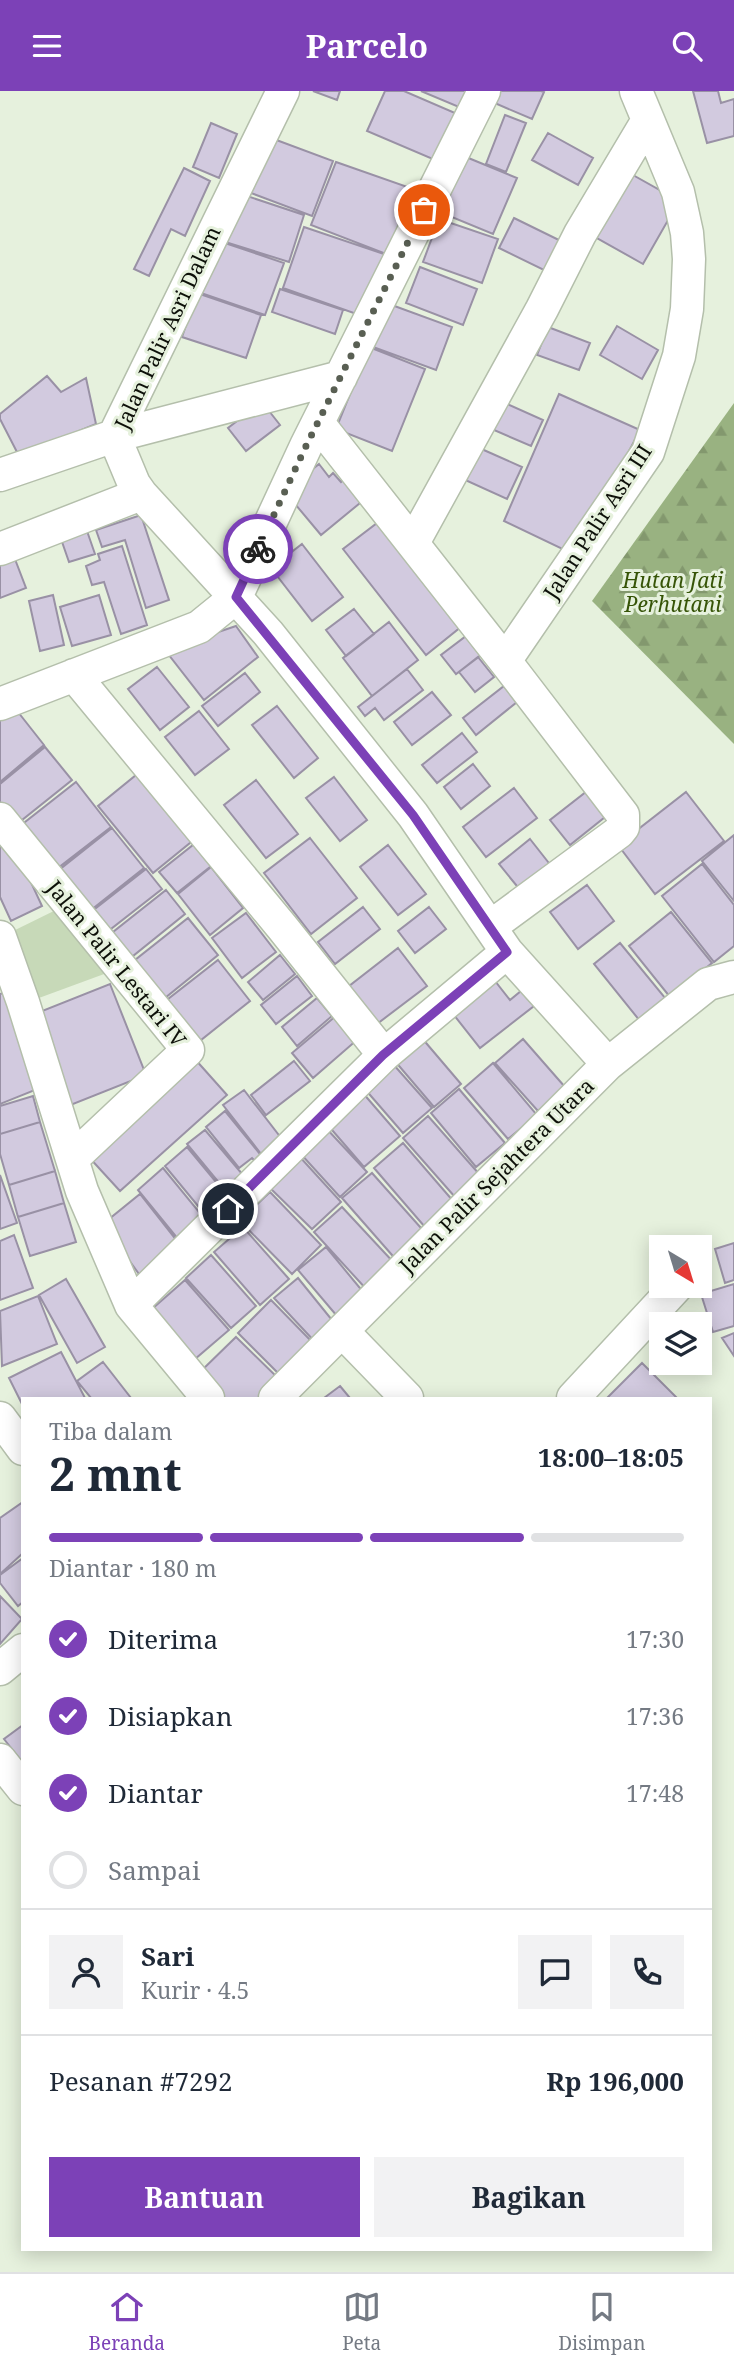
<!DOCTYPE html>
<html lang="id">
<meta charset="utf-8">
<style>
:root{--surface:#fff;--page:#f2f2f3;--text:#1f2937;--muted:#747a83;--line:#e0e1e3;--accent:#7c41b7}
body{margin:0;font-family:"Noto Serif",serif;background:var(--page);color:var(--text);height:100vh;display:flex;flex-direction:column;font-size:26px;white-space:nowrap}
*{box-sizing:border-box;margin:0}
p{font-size:23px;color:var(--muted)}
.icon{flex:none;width:38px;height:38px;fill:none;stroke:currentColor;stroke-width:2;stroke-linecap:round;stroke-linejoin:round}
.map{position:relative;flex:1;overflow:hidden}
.drawer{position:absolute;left:21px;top:1306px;width:691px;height:854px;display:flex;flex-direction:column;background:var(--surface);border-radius:0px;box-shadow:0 4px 18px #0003}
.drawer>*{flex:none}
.needle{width:46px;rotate:142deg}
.buttons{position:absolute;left:649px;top:1144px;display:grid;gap:14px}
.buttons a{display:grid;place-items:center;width:63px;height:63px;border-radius:0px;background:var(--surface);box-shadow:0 4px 18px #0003;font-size:35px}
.pin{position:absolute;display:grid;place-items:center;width:60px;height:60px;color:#fff;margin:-30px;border:4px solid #fff;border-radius:50%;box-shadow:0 2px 7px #0007}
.courier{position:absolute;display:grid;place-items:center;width:70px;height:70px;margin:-35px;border:5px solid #7c41b7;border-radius:50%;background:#fff;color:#222;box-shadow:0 2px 9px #0007}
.summary em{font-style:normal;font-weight:700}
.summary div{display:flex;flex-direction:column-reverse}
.summary{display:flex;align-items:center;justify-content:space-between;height:119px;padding:0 28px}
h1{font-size:46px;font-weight:700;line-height:52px}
.bar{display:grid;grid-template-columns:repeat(4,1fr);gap:10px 7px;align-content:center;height:84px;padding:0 28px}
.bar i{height:9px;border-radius:5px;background:var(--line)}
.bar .current{background:var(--accent)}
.bar p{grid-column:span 4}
.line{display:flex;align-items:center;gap:18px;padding:0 28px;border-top:2px solid var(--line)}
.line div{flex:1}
.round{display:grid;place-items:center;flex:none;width:74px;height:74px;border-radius:0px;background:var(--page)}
ol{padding:0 28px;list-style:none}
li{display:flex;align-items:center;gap:21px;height:77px}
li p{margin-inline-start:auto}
li .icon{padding:7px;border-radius:50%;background:var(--accent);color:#fff;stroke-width:4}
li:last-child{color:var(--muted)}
li i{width:38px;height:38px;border:4px solid var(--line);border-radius:50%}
.cta{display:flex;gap:14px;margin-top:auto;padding:14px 28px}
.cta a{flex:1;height:80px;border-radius:0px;background:var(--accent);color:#fff;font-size:28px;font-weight:700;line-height:80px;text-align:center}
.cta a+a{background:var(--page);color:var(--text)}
header{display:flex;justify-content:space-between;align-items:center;height:91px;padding:0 28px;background:var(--accent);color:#fff;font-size:32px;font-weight:700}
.dock{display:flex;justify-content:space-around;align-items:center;height:98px;border-top:2px solid var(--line);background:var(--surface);font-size:19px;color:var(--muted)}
.dock a{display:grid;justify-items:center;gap:4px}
.dock .current{color:var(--accent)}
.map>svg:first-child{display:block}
.forest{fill:url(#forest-firs)}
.garden{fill:#c7d9b8}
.building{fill:#d2cadf;stroke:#9991a5;stroke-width:2}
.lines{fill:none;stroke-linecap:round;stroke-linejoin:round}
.street-casing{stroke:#b4bfab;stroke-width:35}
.street{stroke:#fff;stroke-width:32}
.done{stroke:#595f53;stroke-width:7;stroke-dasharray:0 12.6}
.route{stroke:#7c41b7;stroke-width:9}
.labels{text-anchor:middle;stroke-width:6;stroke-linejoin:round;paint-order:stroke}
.street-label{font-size:21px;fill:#0d1009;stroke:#e6f1dd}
.park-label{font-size:21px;font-style:italic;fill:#365407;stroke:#e6f1dd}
</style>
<header><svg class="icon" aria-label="menu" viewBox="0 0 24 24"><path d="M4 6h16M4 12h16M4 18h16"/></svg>Parcelo<svg class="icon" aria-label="search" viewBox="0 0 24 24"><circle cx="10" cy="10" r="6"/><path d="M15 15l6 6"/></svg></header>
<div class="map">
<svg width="734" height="2181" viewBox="0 0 734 2181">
<defs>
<pattern id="forest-firs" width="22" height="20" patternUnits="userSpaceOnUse" patternTransform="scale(1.75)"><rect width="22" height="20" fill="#99b281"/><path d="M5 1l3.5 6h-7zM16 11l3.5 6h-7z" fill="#83986e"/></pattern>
</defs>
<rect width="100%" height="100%" fill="#e6f1dd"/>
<path class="forest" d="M734 312V653L592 510Z"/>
<path class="garden" d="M64 815 115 879 28 911 5 844Z"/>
<path class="building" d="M313 0H340L337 9Z
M385 0H404L455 22 435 69 367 40Z
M421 0H474L466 19Z
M494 0H541L544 1 532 28 490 10Z
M693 0H718L721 12 734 8V45L707 52Z
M505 24 526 32 506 81 486 73Z
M211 32 237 43 219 87 193 76Z
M548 42 593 67 578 94 532 69Z
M271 47 333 70 312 125 251 102Z
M466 66 517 87 493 143 442 122Z
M336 71 419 100 394 166 311 134Z
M184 77 210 90 185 145 171 138 149 185 134 178Z
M624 79 679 110 643 173 588 142Z
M238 102 304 124 289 171 222 150Z
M514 127 565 152 550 182 499 157Z
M439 128 498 148 482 192 423 171Z
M304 136 387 164 365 226 283 197Z
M216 149 284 172 265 224 198 201Z
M420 176 477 198 463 234 406 212Z
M280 198 343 219 335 243 272 221Z
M197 202 261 224 246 267 182 246Z
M389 213 452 236 436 279 373 256Z
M617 235 658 259 642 288 600 264Z
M548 236 590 252 579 279 537 264Z
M369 256 425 278 392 360 336 338Z
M47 285 61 301 86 287 96 333 19 365 0 328V323Z
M559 303 640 339 575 464 504 430Z
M498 309 543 329 531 355 487 336Z
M262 311 280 334 246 360 228 337Z
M477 356 522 376 507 408 463 388Z
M319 373 329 386 333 382 341 391 353 381 371 403 321 444 285 401Z
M141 424 169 509 146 517 125 449 102 456 96 439Z
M385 426 467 531 426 564 343 458Z
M87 440 95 463 69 471 61 448Z
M302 453 343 506 312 530 271 477Z
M122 455 147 534 121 543 104 491 92 494 86 475 100 469 98 463Z
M13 463 26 497 0 507V467Z
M53 504 64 554 40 560 29 510Z
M99 504 111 544 72 555 60 516Z
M354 518 374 543 346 565 326 539Z
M389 531 418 569 372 605 343 567Z
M236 535 258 566 204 609 165 559Z
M474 539 489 558 456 583 441 564Z
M478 566 494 586 475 601 459 581Z
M157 576 189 616 160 639 128 598Z
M407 578 423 599 384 629 375 617 365 625 358 616Z
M245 582 260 601 218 635 202 615Z
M504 595 517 611 476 644 463 627Z
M432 601 451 624 412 654 394 631Z
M277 615 318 667 294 687 252 634Z
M199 620 229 658 195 684 165 646Z
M18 621 44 654 0 691V629Z
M462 642 477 661 437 692 422 674Z
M45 656 72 689 17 733 0 712V693Z
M473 673 490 695 461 718 444 696Z
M141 680 196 747 153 782 98 715Z
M334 686 367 729 340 750 306 707Z
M256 689 298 743 266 767 224 714Z
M76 691 111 736 54 780 20 735Z
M514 697 537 727 486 766 463 736Z
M591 697 610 722 570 754 550 729Z
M686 701 724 750 655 803 618 754Z
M112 737 144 777 86 823 54 783Z
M734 744V810L702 770Z
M10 746 42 815 11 830 0 806V750Z
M310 747 357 807 311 843 264 782Z
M530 748 552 776 521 800 499 773Z
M198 750 215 772 177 802 159 781Z
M388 754 426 803 398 824 360 776Z
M702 773 734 814V855L714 871 662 805Z
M211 776 243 817 210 844 178 803Z
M146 778 162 798 107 841 91 821Z
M587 794 614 830 578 858 550 821Z
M166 799 185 823 128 869 108 845Z
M363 816 380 838 335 873 318 851Z
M429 816 446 838 415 862 398 840Z
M671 821 712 872 670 906 629 855Z
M246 822 276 861 242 887 212 847Z
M188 827 218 864 160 911 130 873Z
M620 852 666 908 640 930 594 873Z
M398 857 427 895 373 936 344 899Z
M280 864 295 883 263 909 248 891Z
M218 869 250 910 196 953 163 912Z
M488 881 510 909 521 900 534 915 480 957 446 914Z
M297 885 312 905 276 933 261 914Z
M110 893 146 984 68 1015 32 924Z
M3 902 40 997 0 1013V903Z
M317 907 332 925 297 955 282 936Z
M337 924 358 948 313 987 292 962Z
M421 946 461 993 434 1016 394 969Z
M523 948 565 996 538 1020 495 972Z
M194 967 227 1004 120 1100 87 1064Z
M294 970 310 990 266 1024 251 1004Z
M493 972 537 1024 508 1048 464 997Z
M393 973 432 1017 403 1042 364 997Z
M459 998 505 1052 476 1076 431 1022Z
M244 999 285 1052 265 1068 223 1014Z
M362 1001 400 1045 364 1076 326 1032Z
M33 1005 40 1031 0 1043V1015Z
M225 1020 264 1068 258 1073 252 1067 239 1077 206 1036Z
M428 1025 480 1084 455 1106 403 1047Z
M40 1031 55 1080 9 1094 0 1063V1043Z
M325 1036 367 1081 340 1106 299 1061Z
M205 1039 243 1084 225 1099 187 1053Z
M403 1052 460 1118 431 1143 374 1077Z
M187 1056 226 1103 203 1121 165 1075Z
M299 1065 341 1111 312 1138 267 1094Z
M163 1077 204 1127 178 1148 138 1099Z
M55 1080 64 1112 18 1126 9 1094Z
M372 1082 429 1146 399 1172 342 1107Z
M0 1084 17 1132 0 1138Z
M270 1101 321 1154 292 1183 240 1130Z
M140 1103 184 1159 144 1190 103 1133Z
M64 1112 76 1151 30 1165 18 1126Z
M342 1116 396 1174 368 1200 314 1141Z
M243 1136 289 1188 260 1214 214 1161Z
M14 1144 33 1197 0 1209V1150Z
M734 1152V1189L725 1192 715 1158Z
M326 1156 364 1202 337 1225 298 1179Z
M211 1164 256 1215 231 1237 186 1187Z
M298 1187 336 1234 317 1253 274 1207Z
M66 1188 105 1256 77 1272 39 1204Z
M185 1189 229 1239 195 1268 152 1218Z
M734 1193V1235L713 1241 701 1203Z
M38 1205 57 1253 2 1275 0 1220Z
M271 1209 316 1255 283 1287 238 1242Z
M734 1242V1265L722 1247Z
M236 1246 281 1290 264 1307H224L199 1282Z
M61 1261 85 1307H23V1315L9 1287Z
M103 1271 131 1307H91L77 1290Z
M642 1272 677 1307H607Z
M340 1295 350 1307H324Z
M23 1411V1462L0 1483V1427Z
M23 1467V1511L18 1515 0 1492V1484Z
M0 1505 22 1528 0 1553Z
M23 1634V1672L4 1648Z"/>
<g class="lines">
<g class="street-casing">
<path id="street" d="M283 0 114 345 341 286
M318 332 505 570 623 724V736L619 741 490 836
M0 384 114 345 134 393 141 403 268 542 413 724 507 861 608 973
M413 452 542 218 580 143 648 29
M0 458 141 403
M505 570 648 361 679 265 687 218 689 168 687 142 678 101 636 0
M74 584 282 836 384 964
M0 613 199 536 236 506 306 355 484 0
M0 728 188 959 72 1068
M0 846 23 911 82 1100 131 1214 208 1307
M131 1214 384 964 507 861
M343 1241 407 1307
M275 1307 608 973 708 893 734 886
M573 1307 677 1195
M0 1327 23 1358
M0 1578 23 1559
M0 1669 23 1698"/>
</g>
<use href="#street" class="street"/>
</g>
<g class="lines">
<path class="done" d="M258 458 306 355 424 119"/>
<path class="route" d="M228 1118 383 964 507 861 413 724 236 506 258 458"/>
</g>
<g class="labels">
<g class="street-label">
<text transform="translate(168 237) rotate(-65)" y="7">Jalan Palir Asri Dalam</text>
<text transform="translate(598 431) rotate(-57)" y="7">Jalan Palir Asri III</text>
<text transform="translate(116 873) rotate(51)" y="7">Jalan Palir Lestari IV</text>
<text transform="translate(497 1085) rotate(-45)" y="7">Jalan Palir Sejahtera Utara</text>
</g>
<g class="park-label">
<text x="673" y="497">Hutan Jati<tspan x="673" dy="24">Perhutani</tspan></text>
</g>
</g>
</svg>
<div class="buttons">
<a><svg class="needle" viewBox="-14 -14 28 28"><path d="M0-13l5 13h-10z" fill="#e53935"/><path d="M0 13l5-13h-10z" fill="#747a83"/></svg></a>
<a><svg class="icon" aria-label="layers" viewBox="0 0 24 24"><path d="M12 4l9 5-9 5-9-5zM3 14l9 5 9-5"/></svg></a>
</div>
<div class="pin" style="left:424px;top:119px;background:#ea580c"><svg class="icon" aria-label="bag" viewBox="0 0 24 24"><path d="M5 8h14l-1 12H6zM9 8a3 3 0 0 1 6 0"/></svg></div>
<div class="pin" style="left:228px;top:1118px;background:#1f2937"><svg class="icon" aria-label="home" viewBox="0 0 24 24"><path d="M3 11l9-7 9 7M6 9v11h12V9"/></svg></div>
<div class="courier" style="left:258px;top:458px"><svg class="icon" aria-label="bike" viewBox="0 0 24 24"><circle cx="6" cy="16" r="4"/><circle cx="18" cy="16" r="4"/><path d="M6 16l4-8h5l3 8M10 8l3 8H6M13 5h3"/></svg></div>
<section class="drawer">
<div class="summary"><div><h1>2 mnt</h1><p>Tiba dalam</p></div><em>18:00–18:05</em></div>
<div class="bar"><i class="current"></i><i class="current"></i><i class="current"></i><i></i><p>Diantar · 180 m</p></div>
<ol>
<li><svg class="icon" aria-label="check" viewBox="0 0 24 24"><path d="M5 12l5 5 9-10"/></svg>Diterima<p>17:30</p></li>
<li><svg class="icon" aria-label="check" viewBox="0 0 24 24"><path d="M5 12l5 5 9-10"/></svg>Disiapkan<p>17:36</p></li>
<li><svg class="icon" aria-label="check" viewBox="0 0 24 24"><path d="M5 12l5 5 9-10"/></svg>Diantar<p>17:48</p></li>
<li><i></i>Sampai</li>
</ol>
<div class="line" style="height:126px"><a class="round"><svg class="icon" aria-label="person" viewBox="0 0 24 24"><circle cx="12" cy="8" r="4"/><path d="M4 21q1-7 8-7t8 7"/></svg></a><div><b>Sari</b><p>Kurir · 4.5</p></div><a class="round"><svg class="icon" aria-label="chat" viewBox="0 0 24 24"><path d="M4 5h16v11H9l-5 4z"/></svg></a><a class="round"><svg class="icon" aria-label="phone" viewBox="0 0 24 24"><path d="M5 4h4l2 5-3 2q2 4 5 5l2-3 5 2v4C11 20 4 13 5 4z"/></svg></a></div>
<div class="line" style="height:91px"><div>Pesanan #7292</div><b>Rp 196,000</b></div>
<div class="cta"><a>Bantuan</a><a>Bagikan</a></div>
</section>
</div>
<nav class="dock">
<a class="current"><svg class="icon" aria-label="home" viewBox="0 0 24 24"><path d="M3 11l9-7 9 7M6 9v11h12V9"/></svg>Beranda</a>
<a><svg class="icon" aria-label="map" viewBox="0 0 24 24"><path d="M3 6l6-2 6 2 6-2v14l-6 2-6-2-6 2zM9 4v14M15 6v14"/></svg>Peta</a>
<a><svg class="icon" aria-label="saved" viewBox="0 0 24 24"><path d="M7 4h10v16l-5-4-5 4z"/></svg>Disimpan</a>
</nav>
